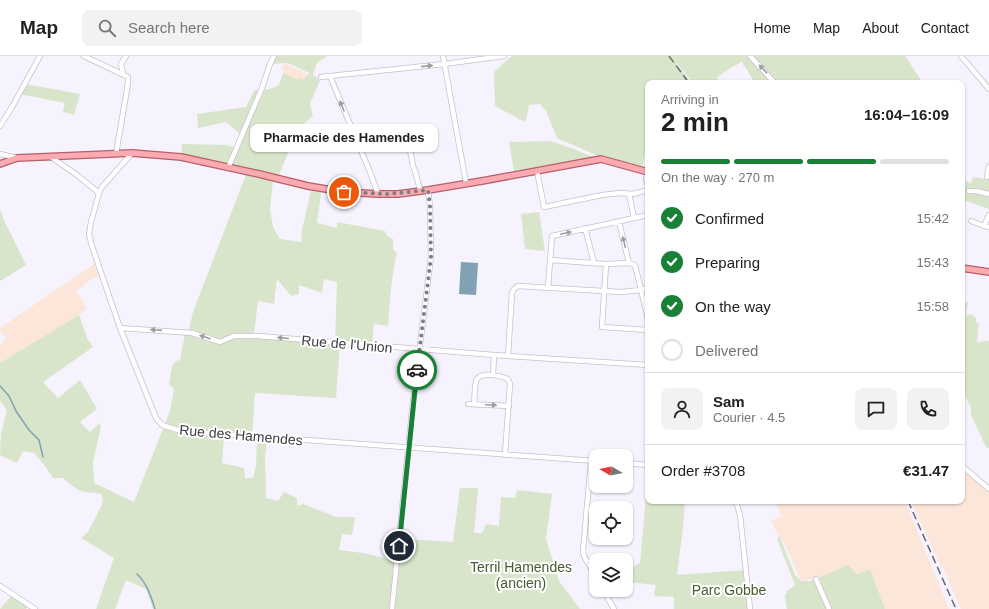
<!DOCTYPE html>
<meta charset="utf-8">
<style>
:root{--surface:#fff;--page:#f2f2f2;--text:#202124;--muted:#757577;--line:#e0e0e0;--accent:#198136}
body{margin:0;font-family:Arial,sans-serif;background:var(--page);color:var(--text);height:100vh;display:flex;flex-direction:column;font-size:15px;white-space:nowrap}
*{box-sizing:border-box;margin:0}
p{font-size:13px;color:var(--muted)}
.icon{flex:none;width:22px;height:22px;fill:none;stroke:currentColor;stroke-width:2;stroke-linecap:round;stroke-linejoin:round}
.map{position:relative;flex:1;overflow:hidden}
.details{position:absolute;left:645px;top:24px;width:320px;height:424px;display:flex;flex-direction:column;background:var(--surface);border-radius:8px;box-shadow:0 1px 3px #0004}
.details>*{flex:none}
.needle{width:26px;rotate:279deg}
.buttons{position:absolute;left:589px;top:393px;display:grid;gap:8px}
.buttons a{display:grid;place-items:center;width:44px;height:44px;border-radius:8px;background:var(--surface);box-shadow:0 1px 3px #0004;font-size:20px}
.pin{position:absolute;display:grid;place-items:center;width:34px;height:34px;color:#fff;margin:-17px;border:2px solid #fff;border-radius:50%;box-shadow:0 1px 4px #0007}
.courier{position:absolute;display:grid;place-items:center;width:40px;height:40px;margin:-20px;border:3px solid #198136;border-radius:50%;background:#fff;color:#222;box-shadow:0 1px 5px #0007}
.bubble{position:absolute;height:28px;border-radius:8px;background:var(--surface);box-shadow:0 1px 3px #0004;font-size:13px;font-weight:800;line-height:28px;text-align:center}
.summary em{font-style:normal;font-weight:800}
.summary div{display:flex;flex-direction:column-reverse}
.summary{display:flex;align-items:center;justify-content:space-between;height:68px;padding:0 16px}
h1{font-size:26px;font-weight:800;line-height:30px}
.bar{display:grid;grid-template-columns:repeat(4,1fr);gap:6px 4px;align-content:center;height:48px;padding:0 16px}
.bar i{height:5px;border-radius:3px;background:var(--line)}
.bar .active{background:var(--accent)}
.bar p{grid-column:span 4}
.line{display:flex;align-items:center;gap:10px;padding:0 16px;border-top:1px solid var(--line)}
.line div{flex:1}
.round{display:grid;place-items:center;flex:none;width:42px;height:42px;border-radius:8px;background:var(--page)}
ol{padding:0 16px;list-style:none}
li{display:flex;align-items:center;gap:12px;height:44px}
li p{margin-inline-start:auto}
li .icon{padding:4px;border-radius:50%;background:var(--accent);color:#fff;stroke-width:4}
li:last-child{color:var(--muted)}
li i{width:22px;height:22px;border:2px solid var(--line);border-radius:50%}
header{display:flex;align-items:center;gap:24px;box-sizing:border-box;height:56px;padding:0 20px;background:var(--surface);border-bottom:1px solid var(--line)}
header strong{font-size:19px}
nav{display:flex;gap:22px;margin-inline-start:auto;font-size:14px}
.search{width:280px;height:36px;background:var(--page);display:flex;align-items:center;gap:10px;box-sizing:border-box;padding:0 14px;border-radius:8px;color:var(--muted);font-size:15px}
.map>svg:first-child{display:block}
.industrial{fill:#fce5d9}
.green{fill:#d8e5ca}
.water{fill:#80a2b3}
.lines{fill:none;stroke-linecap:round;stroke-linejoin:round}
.stream{stroke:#80a2b3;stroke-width:1.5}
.minor-casing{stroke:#c6c0cf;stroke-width:6}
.major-casing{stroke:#b65f68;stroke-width:8}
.minor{stroke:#fff;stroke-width:4.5}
.major{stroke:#faaab0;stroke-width:5.5}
.rail{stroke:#6c6a71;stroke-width:1.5;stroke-dasharray:8 4;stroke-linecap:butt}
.oneway{fill:#9e9ea0}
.done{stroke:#7e7c84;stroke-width:4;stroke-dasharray:0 7.2}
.route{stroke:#198136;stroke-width:5}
.labels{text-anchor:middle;stroke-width:4;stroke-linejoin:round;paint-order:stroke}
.street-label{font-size:14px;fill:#3e3c42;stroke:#fff}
.park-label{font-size:14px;fill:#485c2d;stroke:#fff}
</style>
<header>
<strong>Map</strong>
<div class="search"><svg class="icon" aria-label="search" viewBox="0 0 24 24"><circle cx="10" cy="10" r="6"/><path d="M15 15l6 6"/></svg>Search here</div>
<nav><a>Home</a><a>Map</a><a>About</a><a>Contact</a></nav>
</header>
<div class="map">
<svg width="989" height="553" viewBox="0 0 989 553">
<rect width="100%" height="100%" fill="#f6f2fe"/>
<path class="industrial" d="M285 8 289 9 307 18 303 24 296 23 283 17 284 14 281 13Z
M94 208 99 221 93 222 75 236 77 239H79L87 252 79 259 0 307V291L6 281 0 275V272Z
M962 413 985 432 989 437V553H961L942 509 941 511 911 445H962Z
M775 445H905L949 553H885L870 513 857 518 801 525 786 491 771 465 782 460Z"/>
<path class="green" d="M274 0H327L317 7 313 19 320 24 310 48 313 60 298 73 278 121 230 108 265 34C279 31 279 30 283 17L296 23 300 22 303 24 309 17 288 7 270 8Z
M513 0H905L923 27H755L742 6 730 12 717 22 719 27H694L671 1 692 27H648V83L642 112 598 100 557 82 546 55 540 48 529 49 526 65 521 64 495 50 494 16 507 4Z
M25 28 80 38 74 59 63 56 65 47 19 38Z
M262 32 241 79 226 66 198 72 197 58 246 51 254 35Z
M550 85 574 93 595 102 536 113 514 115 509 86Z
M182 88 227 89 235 92 227 107 223 108 181 100Z
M247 116 273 125 270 153 273 171 280 183 301 186 302 174 311 134 321 137 317 167 337 172V166L385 175 387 180 393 183V193L397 197C391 221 390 246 388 270L374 268 372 289 335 286 337 226 324 223 322 237 299 229V238L291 240 277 223 274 248 258 245 254 278 340 288 336 342 255 337 252 380H224L222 407 244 412 245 422H253L256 410 257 383 267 384 265 400 266 442 278 445 284 436 297 442V450L303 448 336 461H355L352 479 342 478 339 494 363 497 397 505 400 494H407L409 483 453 486 460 432H478L474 477H482L486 468 499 470 501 441 515 442 517 434 552 438 546 483 559 525 580 553H153L146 533 126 524 115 553H96L114 502 81 482 88 476 102 449 103 443 101 438C96 436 91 437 85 436 76 434 70 428 63 422H53L45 410 34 397 23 395 17 407 1 400 0 398 1 378 7 354 0 345V307L79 259 87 282 93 291 43 326 58 342 80 324 97 353 80 366 90 376 99 367 101 371 93 406 94 427 134 446 170 355 174 333 169 328 172 310 176 305 180 304 185 278H188L193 256Z
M973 121 989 124V153L966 145 962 155V123L971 127Z
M1 155 3 162 26 209 0 225V156Z
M539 156 545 195 525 193 521 158Z
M968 246 966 260 971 258 976 262V267H979L977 286 989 285V392L986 391 971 359V351L962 335V247Z
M648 419V445H685L683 472 677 519 746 514 750 553H674V541L655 540 654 538 656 529 628 526 629 513 640 507Z
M779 479 795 519 801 525H812L848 509 857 518 870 513 885 553H787L785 540 787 535 795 529 777 483Z
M13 538 27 550 26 553H0Z"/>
<path class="water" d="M461 206 478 207 476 239 459 238Z"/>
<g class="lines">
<path class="stream" d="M0 330 9 340 16 355 29 374 39 384 43 401
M137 518C147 527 151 541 155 553"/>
<g class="minor-casing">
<path id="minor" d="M84 0 128 21V27L116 98
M443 0 466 127
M750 0 775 27
M961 0 989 33
M123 18 121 8 126 0
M321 21 330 20
M0 70 12 51 40 0
M406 73 413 110C417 117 417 127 421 135
M132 97 102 131 99 137 91 166 89 178 92 190 120 272 156 362 162 369 181 375 596 405
M0 98 17 102
M51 101 77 119 99 137
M228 112 262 32 270 8 274 0
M537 115 544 151 602 139 620 137 633 138 648 134
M648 115 646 123 648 130
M987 121 989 111
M969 135H976L989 138
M378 138 370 116 330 20 444 8 504 0
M629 138 634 162
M971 165 984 170 989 171
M619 166 629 207
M984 170 989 159
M585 172 594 207
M550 204 606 208 629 207 635 209 648 263
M606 208 602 271 648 274
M548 232 552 180 648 159
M120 272 192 277 220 286 234 280H258L494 299 648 309
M508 300 512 237 514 233 518 230 621 236 641 234 648 232
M493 319 494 299
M468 348 509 350
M474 348C475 342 474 327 477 323 483 315 501 320 508 323L510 328 505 399
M591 405 583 495 584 500 596 521
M626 407 648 409
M962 410 989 433
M736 445 740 459 750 553
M816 523 829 553
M0 530 35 553
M603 534 614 553
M392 553 413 345 431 201 430 150 428 134"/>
</g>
<g class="major-casing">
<path id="major" d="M0 108 17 102 132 97 181 101 259 118 308 130 344 136 378 138H398L428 134 482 125 601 103 648 116
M962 212 989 216"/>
</g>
<use href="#minor" class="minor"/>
<use href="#major" class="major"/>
<path class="rail" d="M669 0 689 27
M908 445 956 553"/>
</g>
<defs><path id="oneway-solid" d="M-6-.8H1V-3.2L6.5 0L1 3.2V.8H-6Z"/></defs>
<g class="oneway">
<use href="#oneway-solid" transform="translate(427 10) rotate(-6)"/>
<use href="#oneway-solid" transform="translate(763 13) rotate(-133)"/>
<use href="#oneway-solid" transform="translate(342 50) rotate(-113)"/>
<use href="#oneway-solid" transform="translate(566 177) rotate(-12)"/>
<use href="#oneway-solid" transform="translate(624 186) rotate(-104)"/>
<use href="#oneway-solid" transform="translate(156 274) rotate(-176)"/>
<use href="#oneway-solid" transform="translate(205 281) rotate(-161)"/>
<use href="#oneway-solid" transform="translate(283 282) rotate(-175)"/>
<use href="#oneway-solid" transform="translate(491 349) rotate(3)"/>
</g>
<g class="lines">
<path class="done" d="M344 136 388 138 428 134 430 150 431 201 417 314"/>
<path class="route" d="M399 490 417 314"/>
</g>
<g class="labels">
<g class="street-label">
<text transform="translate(347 288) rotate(5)" y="5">Rue de l'Union</text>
<text transform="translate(241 379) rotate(5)" y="5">Rue des Hamendes</text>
</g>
<g class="park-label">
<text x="521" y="516">Terril Hamendes<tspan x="521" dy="16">(ancien)</tspan></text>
<text x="729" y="539">Parc Gobbe</text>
</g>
</g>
</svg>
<div class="buttons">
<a><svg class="needle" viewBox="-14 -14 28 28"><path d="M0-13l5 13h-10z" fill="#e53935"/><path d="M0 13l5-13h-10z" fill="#757577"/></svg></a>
<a><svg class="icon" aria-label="locate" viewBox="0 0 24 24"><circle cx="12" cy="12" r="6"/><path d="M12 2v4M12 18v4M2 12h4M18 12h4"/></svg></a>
<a><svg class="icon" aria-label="layers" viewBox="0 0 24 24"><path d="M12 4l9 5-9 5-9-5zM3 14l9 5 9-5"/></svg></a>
</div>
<div class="pin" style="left:344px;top:136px;background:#ea580c"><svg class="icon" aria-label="bag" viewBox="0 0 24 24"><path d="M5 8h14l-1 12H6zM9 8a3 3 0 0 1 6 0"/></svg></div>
<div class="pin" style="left:399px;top:490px;background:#1f2937"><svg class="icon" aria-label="home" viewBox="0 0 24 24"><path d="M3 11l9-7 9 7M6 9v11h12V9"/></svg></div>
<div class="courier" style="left:417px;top:314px"><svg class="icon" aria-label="car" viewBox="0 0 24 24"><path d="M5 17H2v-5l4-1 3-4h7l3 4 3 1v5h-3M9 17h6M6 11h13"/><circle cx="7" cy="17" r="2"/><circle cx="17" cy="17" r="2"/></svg></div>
<div class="bubble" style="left:250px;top:68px;width:188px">Pharmacie des Hamendes</div>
<section class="details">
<div class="summary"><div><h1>2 min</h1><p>Arriving in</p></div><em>16:04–16:09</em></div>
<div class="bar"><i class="active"></i><i class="active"></i><i class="active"></i><i></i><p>On the way · 270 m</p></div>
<ol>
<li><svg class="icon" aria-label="check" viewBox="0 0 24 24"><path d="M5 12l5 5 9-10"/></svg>Confirmed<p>15:42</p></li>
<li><svg class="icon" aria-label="check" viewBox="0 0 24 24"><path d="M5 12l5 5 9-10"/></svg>Preparing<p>15:43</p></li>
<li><svg class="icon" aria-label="check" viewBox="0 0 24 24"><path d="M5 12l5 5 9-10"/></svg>On the way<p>15:58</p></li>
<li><i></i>Delivered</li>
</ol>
<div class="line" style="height:72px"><a class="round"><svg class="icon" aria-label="person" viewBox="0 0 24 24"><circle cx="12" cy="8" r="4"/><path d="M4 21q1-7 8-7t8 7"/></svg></a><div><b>Sam</b><p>Courier · 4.5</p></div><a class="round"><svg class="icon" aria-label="chat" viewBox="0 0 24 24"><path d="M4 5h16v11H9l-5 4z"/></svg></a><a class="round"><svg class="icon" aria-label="phone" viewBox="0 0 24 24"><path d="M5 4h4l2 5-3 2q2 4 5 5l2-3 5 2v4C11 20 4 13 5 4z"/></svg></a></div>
<div class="line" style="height:52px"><div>Order #3708</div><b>€31.47</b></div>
</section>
</div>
